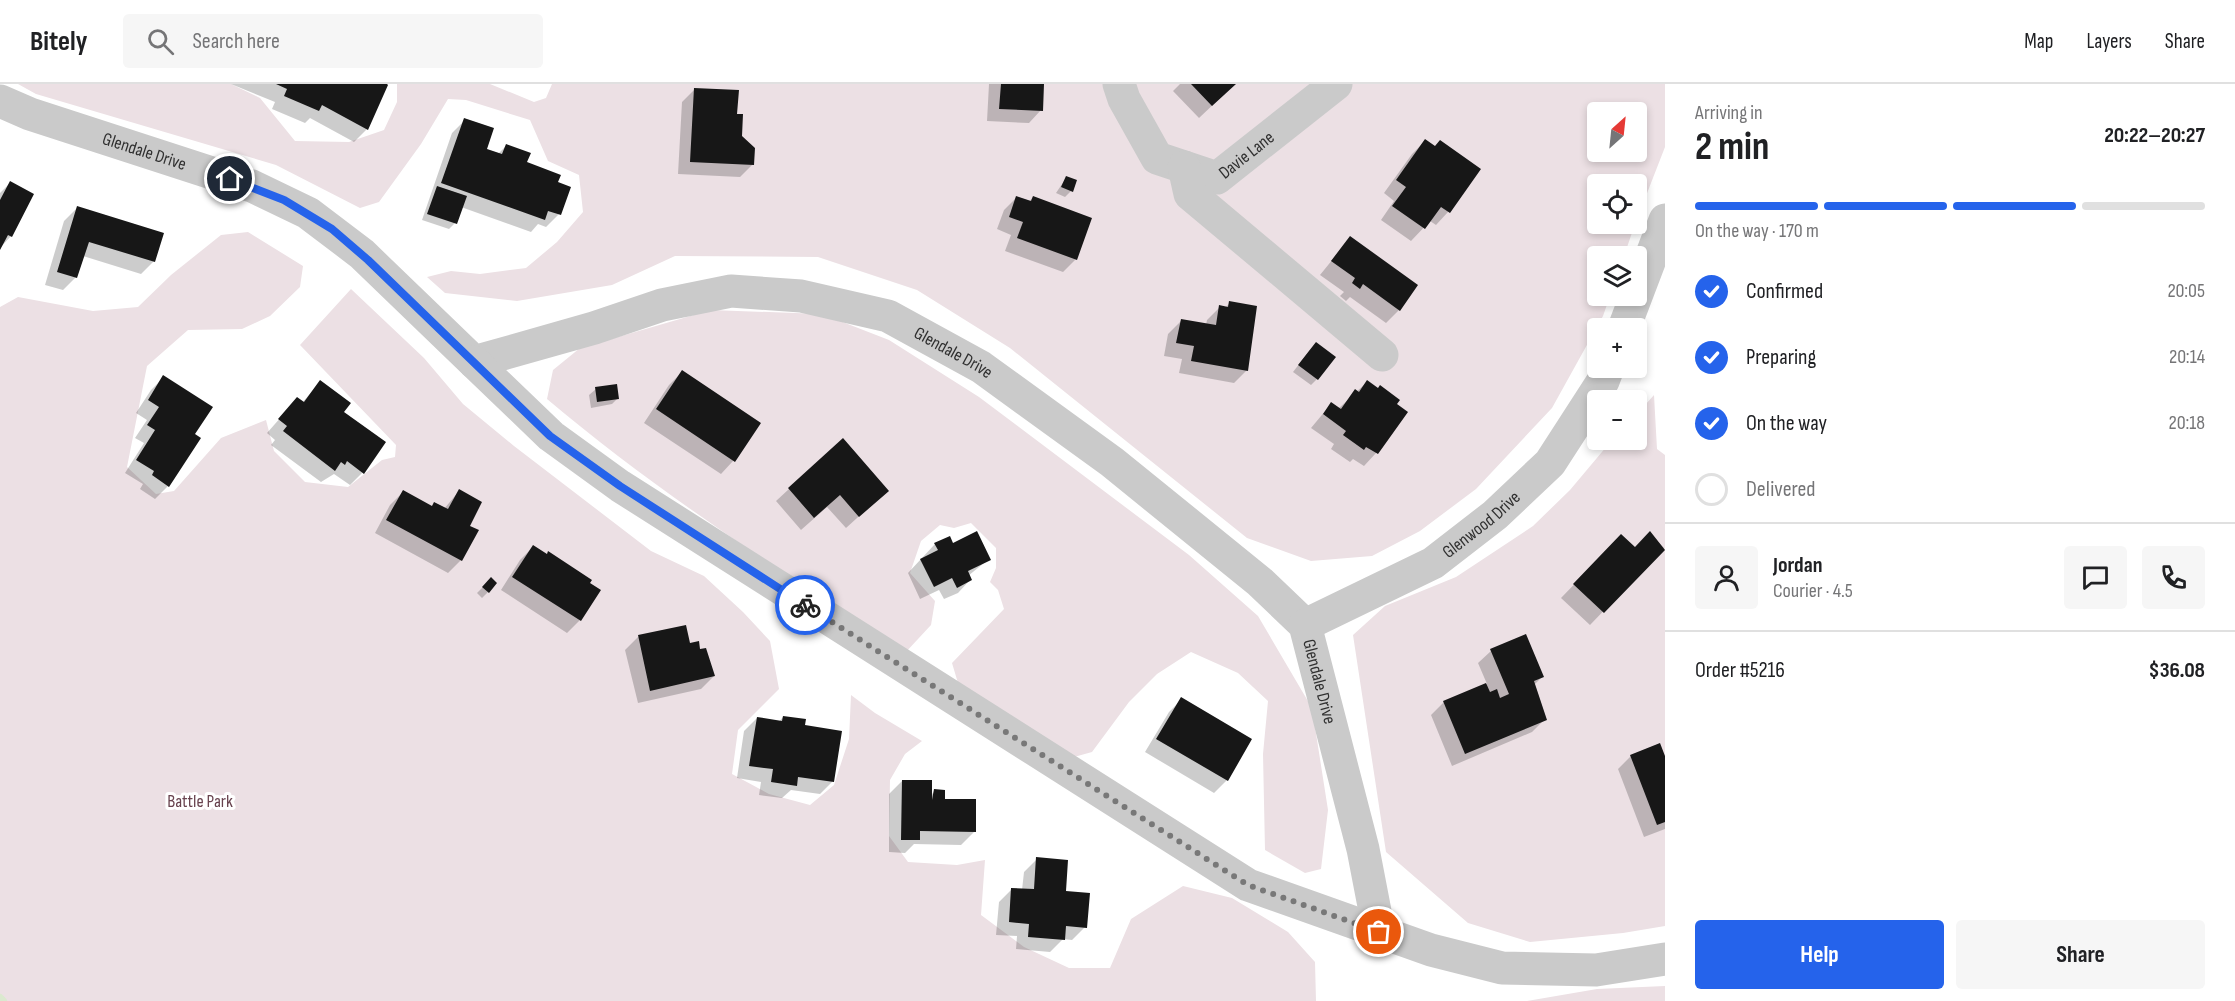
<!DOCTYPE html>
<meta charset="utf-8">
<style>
:root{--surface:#fff;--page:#f6f6f6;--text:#202124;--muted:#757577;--line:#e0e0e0;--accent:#2563eb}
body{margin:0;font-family:"Sofia Sans Condensed",sans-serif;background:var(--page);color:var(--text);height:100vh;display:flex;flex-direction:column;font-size:22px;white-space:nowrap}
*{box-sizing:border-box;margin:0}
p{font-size:20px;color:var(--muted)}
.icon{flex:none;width:33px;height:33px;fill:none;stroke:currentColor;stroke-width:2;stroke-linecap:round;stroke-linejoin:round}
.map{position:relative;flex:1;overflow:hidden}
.drawer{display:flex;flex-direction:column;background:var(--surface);width:570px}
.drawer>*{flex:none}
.needle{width:39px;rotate:27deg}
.buttons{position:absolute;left:1587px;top:18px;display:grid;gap:12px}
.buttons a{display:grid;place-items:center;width:60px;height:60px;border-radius:6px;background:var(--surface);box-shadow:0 3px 9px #0003;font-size:30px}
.pin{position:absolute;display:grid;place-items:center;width:51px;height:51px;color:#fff;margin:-26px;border:3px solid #fff;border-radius:50%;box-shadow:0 2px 6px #0007}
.courier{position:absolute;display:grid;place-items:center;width:60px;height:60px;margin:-30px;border:4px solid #2563eb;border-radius:50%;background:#fff;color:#222;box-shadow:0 2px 8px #0007}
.head em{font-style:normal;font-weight:700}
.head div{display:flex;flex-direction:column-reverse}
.head{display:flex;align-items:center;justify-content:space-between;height:102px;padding:0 30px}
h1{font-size:39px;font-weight:700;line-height:45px}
.bar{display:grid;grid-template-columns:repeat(4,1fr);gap:9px 6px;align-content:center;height:72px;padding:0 30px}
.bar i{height:8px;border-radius:4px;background:var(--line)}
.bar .active{background:var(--accent)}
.bar p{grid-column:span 4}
.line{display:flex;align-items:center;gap:15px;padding:0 30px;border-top:2px solid var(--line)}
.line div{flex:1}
.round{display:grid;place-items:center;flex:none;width:63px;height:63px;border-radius:6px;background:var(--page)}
ol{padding:0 30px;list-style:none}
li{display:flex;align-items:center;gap:18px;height:66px}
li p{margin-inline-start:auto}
li .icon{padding:6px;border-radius:50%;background:var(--accent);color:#fff;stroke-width:4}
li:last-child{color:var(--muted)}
li i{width:33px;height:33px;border:3px solid var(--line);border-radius:50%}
.primary-button{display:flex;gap:12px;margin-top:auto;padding:12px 30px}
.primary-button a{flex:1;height:69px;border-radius:6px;background:var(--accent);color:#fff;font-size:24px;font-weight:700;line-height:69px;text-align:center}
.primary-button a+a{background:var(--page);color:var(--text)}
header{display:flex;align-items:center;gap:36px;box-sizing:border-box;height:84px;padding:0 30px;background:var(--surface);border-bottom:2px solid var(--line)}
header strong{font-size:28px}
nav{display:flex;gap:33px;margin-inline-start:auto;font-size:21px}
.search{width:420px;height:54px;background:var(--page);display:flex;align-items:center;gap:15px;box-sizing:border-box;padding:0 21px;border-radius:6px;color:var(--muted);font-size:22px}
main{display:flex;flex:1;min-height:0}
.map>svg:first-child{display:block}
.green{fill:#ece0e4;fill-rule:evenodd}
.shadow{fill:#0003}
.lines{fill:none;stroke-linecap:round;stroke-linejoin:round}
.stream{stroke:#dbe9cf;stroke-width:8}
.building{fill:#171717}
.minor{stroke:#cacaca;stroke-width:33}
.done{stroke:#787878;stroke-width:6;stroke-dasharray:0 10.8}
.route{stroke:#2563eb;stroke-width:8}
.labels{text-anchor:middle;stroke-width:6;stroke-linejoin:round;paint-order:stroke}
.street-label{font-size:18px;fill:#303030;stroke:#fff}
.park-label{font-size:18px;fill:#68424e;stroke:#fff}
</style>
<header>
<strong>Bitely</strong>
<div class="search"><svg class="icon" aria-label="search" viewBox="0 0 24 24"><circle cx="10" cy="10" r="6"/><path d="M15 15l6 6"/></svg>Search here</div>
<nav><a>Map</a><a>Layers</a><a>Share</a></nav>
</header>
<main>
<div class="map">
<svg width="1665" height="917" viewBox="0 0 1665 917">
<rect width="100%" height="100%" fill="#fff"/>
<path class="green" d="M18 0H231L260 14 295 57 349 58 384 46 397 18V0H490L534 18 546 14 552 0H1665V63L1637 135 1636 100H1598V140H1635L1624 172H1598V212H1610L1603 232 1552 324 1476 405 1420 447 1372 472 1311 477 1247 454 1010 264 917 206 818 173 675 172 612 201 517 217 445 209 427 193 451 187 480 190 526 184 557 158 583 128 579 91 548 77 530 36 466 16 448 15 421 60 379 118 360 124 276 81 36 10ZM1598 28H1636V68H1598Z
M248 148 303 182 300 203 270 232 242 245 188 246 147 282 127 383 156 410 174 407 221 354 266 336 274 367 305 398 348 403 382 376 395 373 396 361 300 261 351 205 424 274 463 320 514 362 651 467 704 492 743 528 770 557 779 605 738 646 732 690 769 710 810 721 834 701 849 655 851 611 875 629 922 657 905 670 890 696 889 752 908 778 957 781 985 776 981 831 1024 863 1069 884H1110L1131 835 1183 802 1232 814 1288 848 1315 878 1316 917H0V223L18 213 93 227 138 223 171 191 221 151Z
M711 226 822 230 889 256 979 313 1189 471 1258 532 1312 624 1328 726 1321 785 1305 789 1265 766 1263 670 1268 617 1238 589 1191 568 1157 590 1129 618 1092 668 1074 673 958 599 952 579 1004 525 998 506 990 498 996 484V464L971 439 954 444 940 441 921 457 910 489 935 517 931 541 905 569C784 489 658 409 547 315L553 286 580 264Z
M1654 311 1657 365 1665 371V842L1623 849 1530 858 1468 839 1386 768 1353 551 1385 522 1456 493 1533 442 1570 406 1612 356H1636L1637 330Z
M1665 902V917H1527L1597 905Z"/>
<path class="shadow" d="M231 0H383L367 45 354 58 310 34 305 39 272 25 275 18Z
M989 0H1043L1041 26 1029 39 987 37Z
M1180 0H1235L1199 34 1173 7Z
M695 5 736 31 741 53 753 80 740 93 678 90 682 18Z
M465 36 485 66 498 70 506 62 525 79 556 99 559 130 546 143 538 140 531 148 461 123 455 139 449 145 422 136 452 49Z
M1425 57 1479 85 1448 128 1436 141 1430 137 1411 157 1381 136 1394 117 1384 109 1412 70Z
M1066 94 1071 107 1065 113 1056 109Z
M10 99 11 152 0 164V109Z
M1017 113 1029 118 1033 113 1076 175 1063 188 1005 167 1011 151 997 145 1004 126Z
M77 124 154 177 141 190 83 172 76 193 63 206 45 201 64 137Z
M1350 154 1399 226 1386 239 1350 213 1346 217 1340 212 1344 208 1320 191Z
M1230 219 1247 286 1234 299 1179 289 1182 275 1164 272 1168 250 1181 237 1206 241 1207 236 1220 223 1225 224Z
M1310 266 1317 295 1311 301 1293 288Z
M682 288 759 340 733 377 721 390 644 339 669 301Z
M164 293 193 351 168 402 155 415 140 405 143 400 125 389 144 359 135 354 147 336 136 329 151 306Z
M320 298 342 328 362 389 350 401 334 390 321 398 271 361 275 356 267 349 297 315 302 319Z
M1367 298 1406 328 1376 369 1364 382 1353 375 1350 378 1331 365 1334 360 1311 344 1331 320 1338 325Z
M596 305 618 314 612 320 591 324 589 311Z
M789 405 887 407 846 444 827 423 801 446 776 417Z
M459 407 468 442 461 476 448 489 375 449 390 421 403 408 431 423 434 420 444 425Z
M1650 450 1664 464 1590 541 1561 514 1621 452 1635 465Z
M935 460 952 461 989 475 968 492 970 496 958 509 944 515 939 506 920 515 908 489Z
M533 463 580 536 567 549 501 506 520 476Z
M485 501 488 508 482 514 477 509Z
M685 542 689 561 699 567 714 592 701 605 638 619 625 566 638 553Z
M1491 567 1542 593 1534 601 1545 635 1532 648 1452 682 1431 631 1444 618 1487 600 1478 579Z
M1182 615 1250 656 1227 696 1214 709 1145 668 1169 628Z
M783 633 804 643 833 697 820 710 791 706 782 714 759 711 761 698 737 694 744 647 757 634 779 638Z
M1631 672 1665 677V745L1644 753 1618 685Z
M902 697 931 711 935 707 974 748 961 761 914 760 905 769 889 768V710Z
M1037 775 1064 809 1085 843 1072 856 1063 855 1050 868 1016 865 1017 852 996 851 999 818 1012 805 1022 806 1024 788Z"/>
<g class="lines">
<path class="stream" d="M0 914 3 917"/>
</g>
<path class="building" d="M276 0H387L388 1 368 46 322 21 319 27 284 12 287 5Z
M1001 0H1044L1043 27 999 25Z
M1191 0H1236L1212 22Z
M694 4 739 6 737 30H743L742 52 755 64 754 81 690 78Z
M464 34 494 44 487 65 502 70 506 60 531 69 527 78 561 91 558 98 571 103 561 131 548 127 545 136 441 99Z
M1425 55 1435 62 1440 56 1481 85 1450 129 1441 123 1425 145 1392 122 1406 103 1396 96Z
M1066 92 1077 96 1073 108 1061 103Z
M10 97 34 110 12 153 8 151 0 166V116Z
M437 102 467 112 457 140 427 130Z
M1016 112 1031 117 1033 112 1092 134 1077 176 1017 154 1023 138 1009 133Z
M77 122 164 149 155 178 89 158 77 194 57 188Z
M1350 152 1418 201 1400 227 1363 200 1360 205 1352 199 1355 194 1331 177Z
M1229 217 1257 222 1248 287 1191 277 1194 262 1176 259 1181 235 1216 241 1219 221 1228 223Z
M1316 258 1336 273 1318 296 1298 281Z
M682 286 761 339 735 378 656 325Z
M163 291 213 323 195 350 201 354 169 403 152 391 154 387 136 376 155 346 147 341 159 323 148 316Z
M320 296 351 319 344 328 386 358 364 390 347 377 345 381 341 378 335 387 283 347 287 342 278 335 297 313 304 318Z
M1367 296 1378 304 1380 301 1400 316 1397 320 1408 328 1378 370 1366 363 1364 366 1343 351 1346 347 1323 330 1331 318 1341 325 1355 305 1359 308Z
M617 300 619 315 597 318 595 303Z
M843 354 889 407 859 433 840 411 814 434 788 404Z
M459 405 482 418 470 442 479 446 462 477 386 436 403 406 432 422 434 418 448 425Z
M977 447 991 476 968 487 972 496 957 504 952 494 934 503 920 475 938 466 934 459 950 452 953 459Z
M1650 447 1665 466 1604 529 1573 500 1621 450 1635 463Z
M533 461 547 470 548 467 592 496 590 499 601 506 581 537 512 493Z
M491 493 497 499 489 509 482 503Z
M686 541 690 559 699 557 700 565 706 564 715 592 650 607 638 551Z
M1526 550 1544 593 1534 597 1547 636 1465 670 1443 617 1486 599 1490 608 1497 605 1500 614 1509 610 1490 565Z
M1181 613 1252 655 1228 697 1156 655Z
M783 632 806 635 805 641 842 647 834 698 798 693 797 702 771 698 773 685 749 682 757 633 782 637Z
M1660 659 1665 672V738L1657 741 1630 671Z
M902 696H932V716L934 705 945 706V715H976V748L920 747V756H901Z
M1036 773 1068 776 1066 807 1090 809 1087 844 1066 842 1065 856 1028 853 1029 840 1009 838 1011 804 1034 805Z"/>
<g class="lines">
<g class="minor">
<path id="s1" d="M1119 0 1124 15 1157 74 1217 94 1336 0"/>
<path id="s2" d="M0 17 30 30 252 102 308 129 362 170 474 278 594 244 662 221 731 207 801 212 888 232 981 283 1112 378 1260 498 1305 541 1363 765 1379 848"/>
<path d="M1184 83 1190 110 1382 271"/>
<path d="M1624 244 1665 136"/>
<path d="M474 278 551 352 620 402 1248 801 1431 866 1502 884 1596 886 1665 875"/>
<path id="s3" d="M1305 541 1433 479 1495 431 1550 379 1603 297 1608 284"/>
</g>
</g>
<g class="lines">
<path class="done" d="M805 521 1248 801 1379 848"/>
<path class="route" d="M230 95 284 116 332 145 368 176 550 352 620 402 805 521"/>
</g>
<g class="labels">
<g class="street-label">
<text dy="6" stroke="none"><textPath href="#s2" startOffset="153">Glendale Drive</textPath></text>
<text dy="6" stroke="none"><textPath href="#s1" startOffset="184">Davie Lane</textPath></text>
<text dy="6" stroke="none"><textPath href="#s2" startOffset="1053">Glendale Drive</textPath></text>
<text dy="6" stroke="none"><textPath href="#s3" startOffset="204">Glenwood Drive</textPath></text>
<text dy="6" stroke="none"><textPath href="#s2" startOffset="1557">Glendale Drive</textPath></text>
</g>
<g class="park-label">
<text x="200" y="723">Battle Park</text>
</g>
</g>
</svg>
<div class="buttons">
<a><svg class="needle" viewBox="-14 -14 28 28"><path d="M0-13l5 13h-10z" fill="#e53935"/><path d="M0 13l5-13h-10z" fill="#757577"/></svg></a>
<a><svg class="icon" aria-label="locate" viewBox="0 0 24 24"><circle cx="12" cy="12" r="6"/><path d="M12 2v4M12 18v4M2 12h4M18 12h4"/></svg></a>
<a><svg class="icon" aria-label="layers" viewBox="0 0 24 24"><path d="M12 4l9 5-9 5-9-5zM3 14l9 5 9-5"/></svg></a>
<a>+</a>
<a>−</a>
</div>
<div class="pin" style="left:1379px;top:848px;background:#ea580c"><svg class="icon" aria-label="bag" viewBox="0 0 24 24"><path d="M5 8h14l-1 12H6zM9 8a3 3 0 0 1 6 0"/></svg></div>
<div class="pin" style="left:230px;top:95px;background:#1f2937"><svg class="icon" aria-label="home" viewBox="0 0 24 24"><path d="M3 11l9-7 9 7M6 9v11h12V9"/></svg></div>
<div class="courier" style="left:805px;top:521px"><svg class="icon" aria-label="bike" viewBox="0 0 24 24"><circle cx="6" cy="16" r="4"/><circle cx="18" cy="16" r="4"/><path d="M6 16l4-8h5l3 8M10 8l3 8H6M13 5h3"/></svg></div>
</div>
<section class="drawer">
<div class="head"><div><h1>2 min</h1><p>Arriving in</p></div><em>20:22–20:27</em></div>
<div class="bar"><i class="active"></i><i class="active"></i><i class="active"></i><i></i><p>On the way · 170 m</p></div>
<ol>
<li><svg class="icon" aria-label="check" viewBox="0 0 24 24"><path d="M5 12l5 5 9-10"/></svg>Confirmed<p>20:05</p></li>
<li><svg class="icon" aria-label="check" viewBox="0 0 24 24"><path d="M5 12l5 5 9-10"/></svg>Preparing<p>20:14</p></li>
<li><svg class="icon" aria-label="check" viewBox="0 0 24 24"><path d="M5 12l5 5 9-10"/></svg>On the way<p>20:18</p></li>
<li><i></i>Delivered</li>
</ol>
<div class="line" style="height:108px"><a class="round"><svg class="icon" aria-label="person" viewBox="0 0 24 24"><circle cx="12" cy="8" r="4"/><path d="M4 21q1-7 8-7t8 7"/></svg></a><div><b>Jordan</b><p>Courier · 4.5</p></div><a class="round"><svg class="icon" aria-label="chat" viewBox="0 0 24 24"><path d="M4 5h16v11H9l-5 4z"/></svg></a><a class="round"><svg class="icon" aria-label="phone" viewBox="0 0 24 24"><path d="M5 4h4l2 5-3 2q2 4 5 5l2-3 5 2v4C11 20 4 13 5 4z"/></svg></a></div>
<div class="line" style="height:78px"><div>Order #5216</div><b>$36.08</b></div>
<div class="primary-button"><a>Help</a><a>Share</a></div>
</section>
</main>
